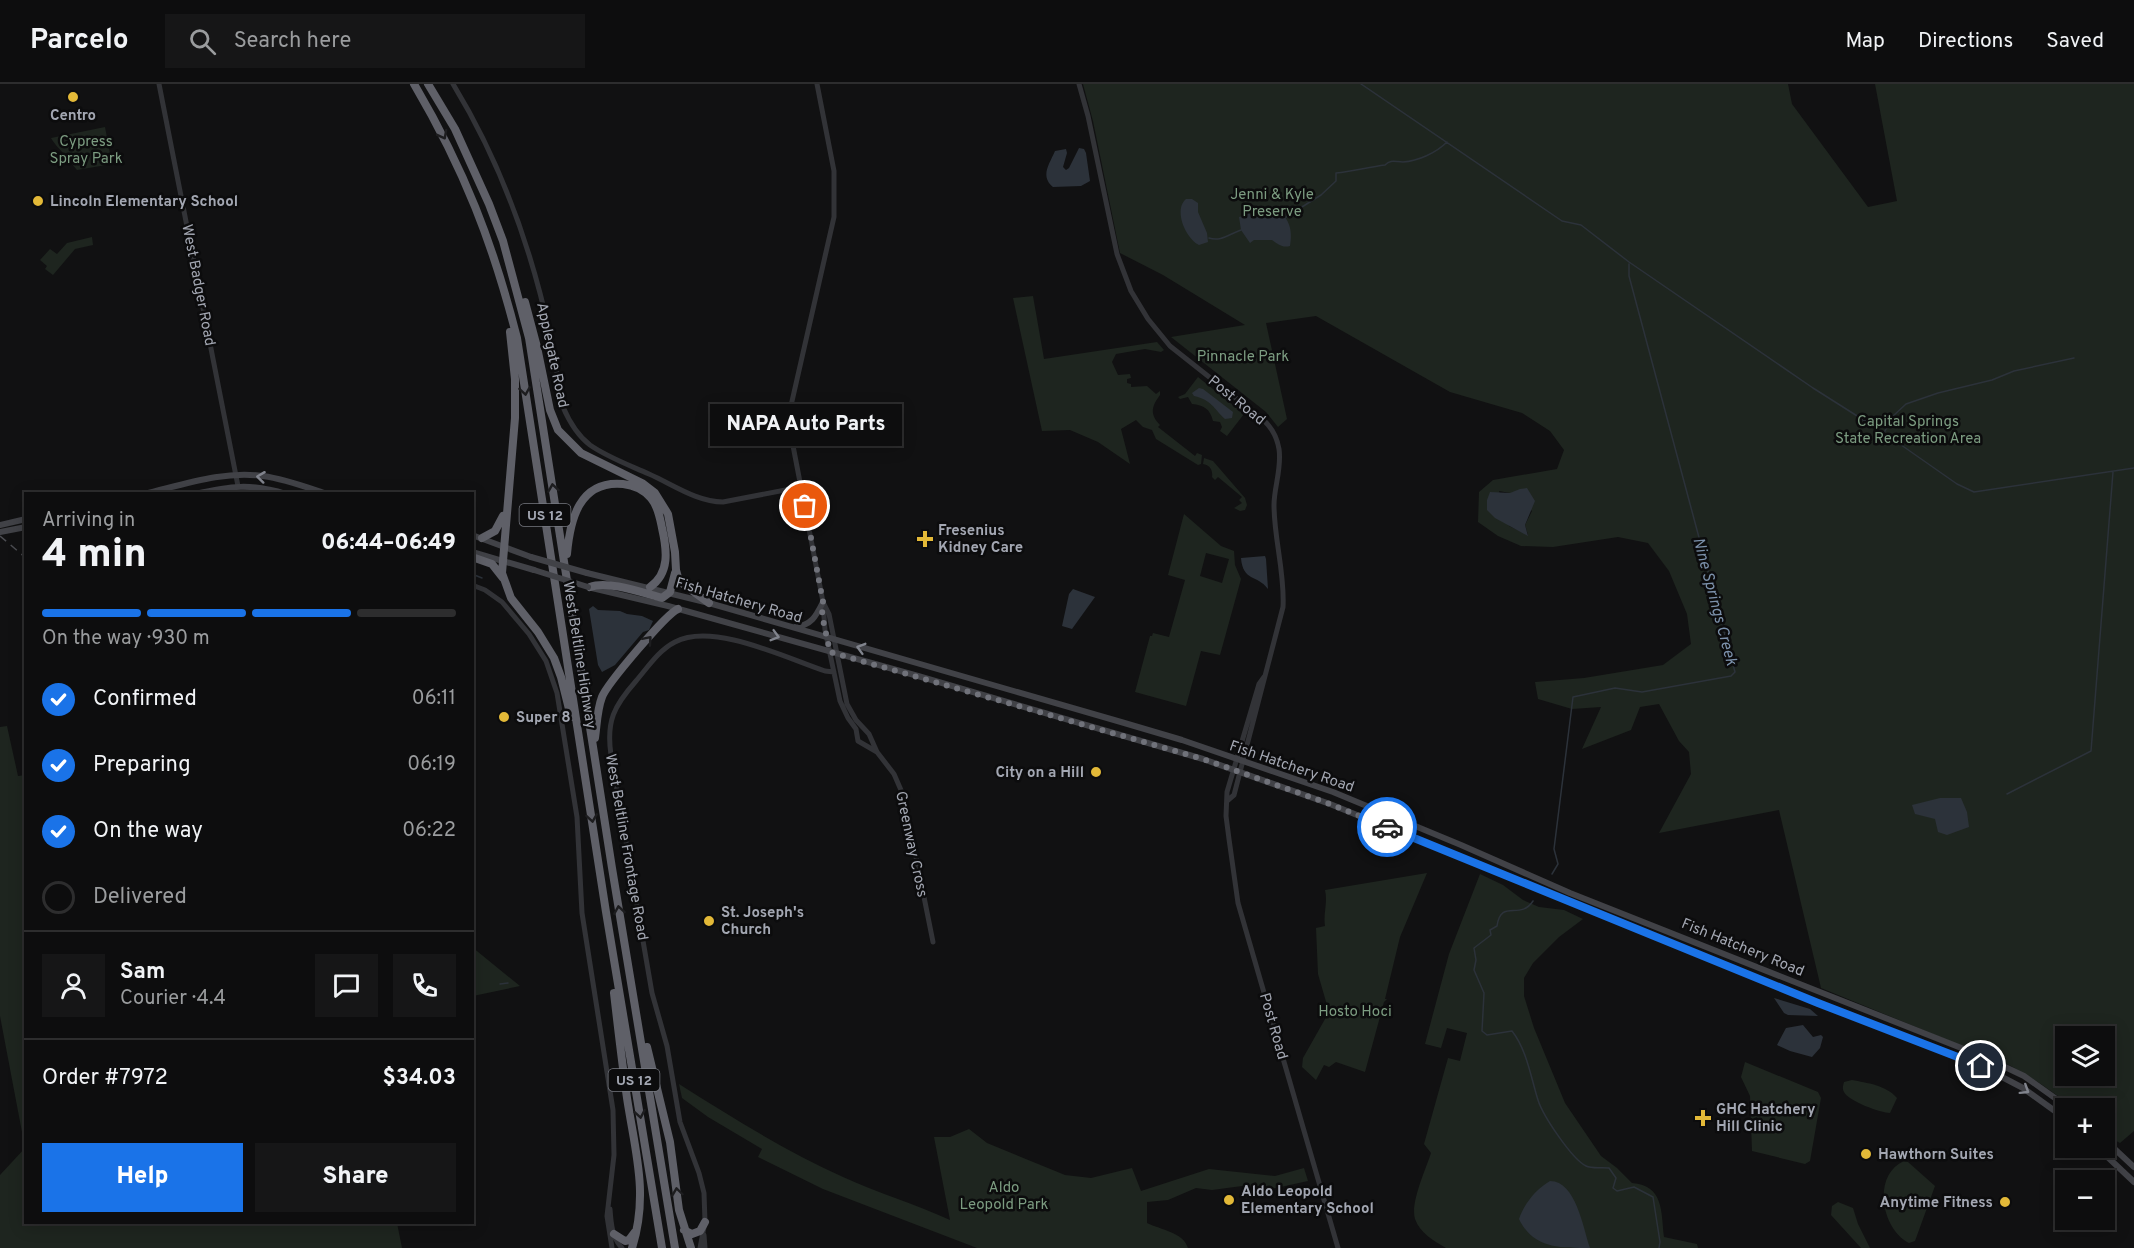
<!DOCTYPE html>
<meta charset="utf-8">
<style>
:root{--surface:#0d0d0e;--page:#161617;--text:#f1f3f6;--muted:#9a9c9e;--line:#2d2d2e;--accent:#1a73e8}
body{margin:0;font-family:Overpass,sans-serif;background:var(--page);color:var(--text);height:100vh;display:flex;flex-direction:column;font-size:22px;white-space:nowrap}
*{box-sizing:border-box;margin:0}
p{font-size:20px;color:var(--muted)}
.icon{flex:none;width:33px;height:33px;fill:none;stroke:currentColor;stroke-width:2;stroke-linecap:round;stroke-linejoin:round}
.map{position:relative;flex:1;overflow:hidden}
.panel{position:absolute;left:24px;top:408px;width:450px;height:732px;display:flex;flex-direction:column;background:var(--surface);border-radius:0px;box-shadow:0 3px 15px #0003,0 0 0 2px var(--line)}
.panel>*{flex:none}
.fabs{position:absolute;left:2055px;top:942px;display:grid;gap:12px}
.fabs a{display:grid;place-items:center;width:60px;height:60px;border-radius:0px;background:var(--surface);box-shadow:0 3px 15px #0003,0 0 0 2px var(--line);font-size:30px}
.pin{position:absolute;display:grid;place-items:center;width:51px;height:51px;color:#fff;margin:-26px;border:3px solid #fff;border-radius:50%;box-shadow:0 2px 6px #0007}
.courier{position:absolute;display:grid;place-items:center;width:60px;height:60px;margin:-30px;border:4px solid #1a73e8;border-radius:50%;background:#fff;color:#222;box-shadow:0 2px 8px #0007}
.bubble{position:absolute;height:42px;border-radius:0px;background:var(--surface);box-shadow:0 3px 15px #0003,0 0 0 2px var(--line);font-size:20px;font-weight:800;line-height:42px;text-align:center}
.headline em{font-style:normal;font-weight:800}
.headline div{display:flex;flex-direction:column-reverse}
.headline{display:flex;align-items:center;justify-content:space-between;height:102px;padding:0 18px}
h1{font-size:39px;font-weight:800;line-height:45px}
.bar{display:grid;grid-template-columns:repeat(4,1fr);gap:9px 6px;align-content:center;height:72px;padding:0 18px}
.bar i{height:8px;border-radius:4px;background:var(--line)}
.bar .current{background:var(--accent)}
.bar p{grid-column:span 4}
.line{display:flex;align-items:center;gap:15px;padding:0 18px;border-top:2px solid var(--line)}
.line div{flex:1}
.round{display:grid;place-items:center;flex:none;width:63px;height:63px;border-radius:0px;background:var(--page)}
ol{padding:0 18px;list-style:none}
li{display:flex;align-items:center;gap:18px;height:66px}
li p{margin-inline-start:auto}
li .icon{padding:6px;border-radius:50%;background:var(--accent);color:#fff;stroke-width:4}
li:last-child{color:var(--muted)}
li i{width:33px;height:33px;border:3px solid var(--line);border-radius:50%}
.primary-button{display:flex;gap:12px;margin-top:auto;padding:12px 18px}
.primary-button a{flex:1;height:69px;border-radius:0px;background:var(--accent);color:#fff;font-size:24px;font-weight:800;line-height:69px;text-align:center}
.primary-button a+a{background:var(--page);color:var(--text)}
header{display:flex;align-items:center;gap:36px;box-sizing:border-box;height:84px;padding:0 30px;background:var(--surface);border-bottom:2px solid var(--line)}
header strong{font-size:28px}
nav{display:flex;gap:33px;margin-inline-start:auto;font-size:21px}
.search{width:420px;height:54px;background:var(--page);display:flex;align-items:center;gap:15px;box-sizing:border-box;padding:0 21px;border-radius:0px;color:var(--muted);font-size:22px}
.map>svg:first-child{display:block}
.green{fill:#1e251f;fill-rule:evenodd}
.water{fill:#2c323a}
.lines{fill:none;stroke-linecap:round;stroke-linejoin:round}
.stream{stroke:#2c323a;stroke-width:1.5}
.tertiary{stroke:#323337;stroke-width:5}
.secondary{stroke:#414247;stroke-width:6}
.motorway{stroke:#5f6068;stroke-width:8}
.rail{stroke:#4c4d52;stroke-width:1.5;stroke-dasharray:8 6;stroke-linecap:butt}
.secondary-bridge{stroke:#414247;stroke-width:6}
.oneway{stroke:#1d1d1f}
.oneway2{stroke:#81848d}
.done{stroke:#70727a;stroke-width:6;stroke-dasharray:0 10.8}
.route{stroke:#1a73e8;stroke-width:8}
.poi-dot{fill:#e3b938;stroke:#0c0c0d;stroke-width:2}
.labels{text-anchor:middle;stroke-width:5;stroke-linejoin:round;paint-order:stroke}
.shield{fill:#0c0c0d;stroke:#767880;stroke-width:1.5}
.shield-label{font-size:14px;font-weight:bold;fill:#a3a7b2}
.poi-label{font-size:15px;font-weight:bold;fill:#a3a7b2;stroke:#0c0c0d;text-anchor:start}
.park-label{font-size:15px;fill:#7c9c81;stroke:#0c0c0d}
.street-label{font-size:15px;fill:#a3a7b2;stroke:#0c0c0d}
.water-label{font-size:16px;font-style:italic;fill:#7c91ab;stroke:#0c0c0d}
</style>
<header>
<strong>Parcelo</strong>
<div class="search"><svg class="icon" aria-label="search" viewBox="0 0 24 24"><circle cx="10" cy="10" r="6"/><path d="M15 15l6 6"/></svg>Search here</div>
<nav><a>Map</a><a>Directions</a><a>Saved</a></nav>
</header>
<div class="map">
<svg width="2134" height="1164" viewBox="0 0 2134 1164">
<rect width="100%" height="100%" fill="#111112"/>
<path class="green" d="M1083 0H1788L1792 20 1868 123 1897 117 1875 0H2134V1047L2120 1059 2105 1051 2104 1024H2075L2038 998 2011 982 1821 904 1779 726 1659 749 1691 690 1689 668 1679 657 1659 620 1640 623 1631 646 1582 665 1601 623 1572 625 1538 615 1535 598 1584 594 1663 581 1691 560 1687 530 1669 487 1648 459 1618 453 1553 463 1521 462 1498 452 1478 438 1479 408 1493 396 1557 385 1564 366 1550 347 1522 329 1450 308 1316 232 1266 239 1287 335 1278 343 1266 328 1171 253 1245 241 1163 191 1120 169 1093 37ZM1499 407 1510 409 1532 427 1525 441 1528 451 1509 442ZM2066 952H2104V992H2066Z
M105 43 112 80 77 86C72 81 69 75 64 70 59 64 55 61 51 54Z
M92 153 93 161 75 165 53 191 45 185 47 182 40 176 50 165 57 170 67 159Z
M1033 212 1044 275 1157 258 1164 266 1161 268 1145 265 1116 270 1112 278 1118 291 1130 290 1131 294 1127 295V299L1131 300V303L1147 302 1156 310 1160 307V311C1152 322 1149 330 1160 341L1158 343 1195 372 1197 369 1202 371 1201 380 1198 381 1156 355 1152 346 1143 343 1136 336 1121 345 1130 380 1098 358 1070 346 1042 347 1013 214Z
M1198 293 1244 330 1227 352 1220 347 1222 343 1220 338 1213 337C1210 325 1204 321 1192 320L1188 313 1180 315 1178 313 1185 310Z
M1204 374 1213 377 1245 414 1247 421 1245 426 1240 427 1234 424 1242 419 1239 416 1242 413 1218 393 1215 396 1212 393C1213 386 1210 381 1203 380Z
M1184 430 1221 462 1234 467 1235 481 1241 495 1220 571 1201 567 1186 622 1135 608 1150 552H1152L1153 549 1169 553 1185 496 1168 491ZM1206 469 1229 475 1222 499 1200 492Z
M7 642 18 692 26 691V1138L397 1139 402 1164H0V1091L25 1064 0 932V643Z
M1427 789 1400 853 1385 915H1387L1384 918 1365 988 1336 978 1329 983 1324 981 1316 996 1302 983 1303 974 1329 928 1318 890 1316 844 1325 842C1323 829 1328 819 1325 806Z
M1480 790 1503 801 1523 816 1539 823 1564 826 1583 835 1559 853 1533 879 1524 894V912L1534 944 1565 1019 1601 1072 1617 1084 1632 1099C1664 1102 1661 1127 1664 1153L1697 1160 1698 1164H1446C1434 1157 1420 1149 1415 1135 1410 1119 1426 1085 1431 1069L1424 1060 1448 974 1460 977 1467 949 1447 944 1441 964 1425 960 1449 870Z
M472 863 520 902 473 912Z
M1745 978 1818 1008 1821 1014 1810 1077 1805 1080 1752 1067 1750 1012 1741 993Z
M1852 996C1867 999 1886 1001 1897 1014L1890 1029C1881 1029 1848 1017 1844 1008 1842 1005 1843 1002 1844 998Z
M679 1000C733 1034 785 1067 843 1093 878 1109 915 1120 950 1136L934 1053H950L969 1045 987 1059 1065 1091 1091 1094 1132 1084 1141 1107 1209 1085 1275 1092 1304 1084 1308 1097 1276 1104 1258 1106 1242 1102 1212 1106 1196 1104 1168 1116 1147 1118V1139C1161 1146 1183 1148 1188 1164H977L823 1105 758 1073 762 1065 708 1033 682 1014Z
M1904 1077 1908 1078 1935 1102 1915 1157 1909 1159C1881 1145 1872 1091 1904 1077Z
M1838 1118 1853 1124 1858 1140 1870 1164H1861L1831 1131 1832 1122Z"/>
<path class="water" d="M1079 64 1084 65 1086 69 1090 97 1081 102 1053 103C1040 92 1049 81 1055 67L1066 65 1067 69 1063 83 1066 86 1069 84Z
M1186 115H1192L1198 119V128L1207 149 1208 158 1199 161C1186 155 1173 126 1186 115Z
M1247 126 1253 134 1259 130 1282 129C1291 140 1292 148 1290 162 1282 164 1278 160 1272 156H1254L1250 159 1241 146 1239 133 1243 132Z
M1199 304 1203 305 1233 328 1232 334 1225 335C1213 324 1212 316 1194 312L1192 309Z
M1527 404 1535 417 1525 441 1528 452 1495 434 1487 426V416L1490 408 1510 409 1520 405Z
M1265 472 1266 475 1268 505C1257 490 1243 498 1241 474Z
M1073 505 1095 513 1072 545 1062 542 1069 510Z
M593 522 598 526 620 527 627 530 642 532 653 537 649 546 643 548 615 581 602 588 598 581 589 525Z
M1940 714H1961L1967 728 1969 743 1947 751 1938 748 1935 735 1915 730 1912 721Z
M1774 914 1810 925 1818 932 1788 931 1784 929Z
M1803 941 1813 953 1821 951 1823 953 1820 964 1812 973 1790 967 1777 961 1786 944Z
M1550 1097C1576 1097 1583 1144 1590 1164 1558 1164 1533 1164 1519 1135 1524 1120 1536 1105 1550 1097Z"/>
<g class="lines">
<path class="stream" d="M1361 0 1562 137 1581 141 1629 178 1813 304 1884 349 1957 400 1974 408 2134 384
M1286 133 1321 111 1336 97V89C1352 88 1368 83 1385 81 1391 75 1395 78 1403 78 1418 77 1436 69 1447 58
M1209 154C1221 158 1229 150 1241 146
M1202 266 1208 273V277
M1884 349 1892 333 1906 320 1938 309 1992 296 2014 287 2074 274
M472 490 482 494
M2007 710 2091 667 2113 388
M1552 790 1558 780 1554 765 1573 613 1615 604 1642 608 1731 592 1735 588 1629 192V180
M1533 817C1520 837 1501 814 1497 842L1490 846 1491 851 1474 864 1476 876 1474 886 1484 909 1482 947 1487 951 1512 947C1527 966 1531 994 1538 1016 1543 1032 1572 1075 1586 1082 1592 1085 1602 1083 1609 1084L1616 1094 1613 1104 1617 1107 1634 1103 1653 1113 1660 1158 1659 1164
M500 900 508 899"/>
<path class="tertiary" d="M159 0 238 402
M453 0C500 77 531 163 550 251 555 274 558 299 563 323 569 337 577 351 590 361 607 373 629 381 649 390 672 400 697 418 723 418L801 403
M817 0 834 87V133L790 326V346L823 518 829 530 847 620 856 636 869 650 877 668 894 690 904 713 933 858
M1079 0 1088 32 1117 170 1131 207 1148 235 1170 262 1261 334C1271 342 1277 353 1279 365 1282 384 1274 403 1274 421 1274 455 1285 489 1283 523L1234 711 1227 717
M472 501 485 506 502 518 529 550 546 577 557 609 577 733 582 829 613 1026 614 1071 607 1132 612 1164
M823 519 825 546 840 617 848 634 856 645 858 657 877 668
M1264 593 1259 600 1227 708 1226 732 1229 755 1238 819 1338 1164
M610 1125C611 1139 612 1154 622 1164
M704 1151 705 1164
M700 1164 705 1138 704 1109 699 1089 680 1038 667 962 652 909 611 671C606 637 614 622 636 597 648 583 659 566 675 558 713 538 786 574 825 587L834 588"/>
<path class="secondary" d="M144 410C182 401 224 386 263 392 285 395 306 403 327 410
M195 410C230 402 251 399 286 410
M0 441 26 435
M0 448 26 443
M472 451 531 473
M472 468 534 486
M587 489 709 519 1121 638 1182 656 1333 708 1461 761 1570 809 1984 973 2024 992 2069 1024
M592 504 668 522 918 592 1203 675 1330 720 1818 919 1981 982 2023 1004 2066 1035
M795 543C812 541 816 532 823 518
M2104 1055 2134 1083
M2098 1064 2134 1098"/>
<path class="motorway" d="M414 0C464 85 493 159 517 254L606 828 662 1164
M428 0 455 45 489 120 503 157 529 254 612 784 675 1164
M525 218 537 263 550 326 558 346 581 369 642 399 655 409 668 430 675 468 676 486 679 497 709 519
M510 248 515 295V334L502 489 511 514 538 548 554 574 561 593 571 633
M482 454 495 447 503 432
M567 470C570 436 579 396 623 400 633 401 644 406 651 414 658 422 660 434 662 444 667 466 670 489 650 503
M472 473 492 480 503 494
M590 503C608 496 643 509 662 514L670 508 675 489
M595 654C597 640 597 626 602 613 607 600 666 530 678 525
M614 909C618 944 622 979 627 1014 635 1067 649 1110 632 1164
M647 963 670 1058 679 1126 691 1164
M684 1146 692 1150 700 1147 705 1138
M614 1150 625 1157 629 1156 635 1148"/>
<path class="rail" d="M0 452 26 474"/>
<path class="secondary-bridge" d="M531 473 587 489
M534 486 588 503"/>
</g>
<defs><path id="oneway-chevron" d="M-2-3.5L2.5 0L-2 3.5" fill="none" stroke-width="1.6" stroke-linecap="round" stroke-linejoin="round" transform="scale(1.5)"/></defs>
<g class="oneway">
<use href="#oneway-chevron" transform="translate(443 51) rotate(62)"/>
<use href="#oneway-chevron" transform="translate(525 307) rotate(81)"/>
<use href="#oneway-chevron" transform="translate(553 404) rotate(-99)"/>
<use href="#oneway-chevron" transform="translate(648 556) rotate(-49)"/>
<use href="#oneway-chevron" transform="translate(592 734) rotate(81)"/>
<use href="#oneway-chevron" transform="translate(619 826) rotate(-99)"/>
<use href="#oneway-chevron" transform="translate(640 1030) rotate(80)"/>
<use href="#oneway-chevron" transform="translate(677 1108) rotate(-98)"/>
</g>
<g class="oneway2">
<use href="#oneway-chevron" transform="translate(261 393) rotate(-173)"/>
<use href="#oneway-chevron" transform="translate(775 552) rotate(16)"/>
<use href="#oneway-chevron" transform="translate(861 564) rotate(-164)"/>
<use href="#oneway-chevron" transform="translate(2025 1006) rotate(32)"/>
</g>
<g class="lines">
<path class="done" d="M805 422 823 518 822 531 830 568 1203 675 1330 720 1387 743"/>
<path class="route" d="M1387 743 1818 919 1981 982"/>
</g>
<g class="poi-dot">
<circle cx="73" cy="13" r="6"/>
<circle cx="38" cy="117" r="6"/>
<path d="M922 446h6v6h6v6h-6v6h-6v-6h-6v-6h6z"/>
<circle cx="504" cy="633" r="6"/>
<circle cx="1096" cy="688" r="6"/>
<circle cx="709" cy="837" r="6"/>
<path d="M1700 1025h6v6h6v6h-6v6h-6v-6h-6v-6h6z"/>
<circle cx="1866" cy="1070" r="6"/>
<circle cx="1229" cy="1116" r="6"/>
<circle cx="2005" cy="1118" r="6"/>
</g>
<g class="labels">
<g class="shield">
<rect x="519.5" y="420" width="51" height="22" rx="4.5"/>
<rect x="608.5" y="985" width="51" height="22" rx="4.5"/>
</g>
<g class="shield-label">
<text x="545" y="436">US 12</text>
<text x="634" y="1001">US 12</text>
</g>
<g class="poi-label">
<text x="73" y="36" text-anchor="middle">Centro</text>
<text x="50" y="122">Lincoln Elementary School</text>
<text x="938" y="451">Fresenius<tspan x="938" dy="17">Kidney Care</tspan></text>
<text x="516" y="638">Super 8</text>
<text x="1084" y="693" text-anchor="end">City on a Hill</text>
<text x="721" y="833">St. Joseph's<tspan x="721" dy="17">Church</tspan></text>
<text x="1716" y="1030">GHC Hatchery<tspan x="1716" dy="17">Hill Clinic</tspan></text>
<text x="1878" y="1075">Hawthorn Suites</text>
<text x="1241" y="1112">Aldo Leopold<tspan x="1241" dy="17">Elementary School</tspan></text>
<text x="1993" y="1123" text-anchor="end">Anytime Fitness</text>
</g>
<g class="park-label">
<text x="86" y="62">Cypress<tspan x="86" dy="17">Spray Park</tspan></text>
<text x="1272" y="115">Jenni &amp; Kyle<tspan x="1272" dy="17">Preserve</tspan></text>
<text x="1243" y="277">Pinnacle Park</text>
<text x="1908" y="342">Capital Springs<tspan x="1908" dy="17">State Recreation Area</tspan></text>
<text x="1355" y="932">Hosto Hoci</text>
<text x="1004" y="1108">Aldo<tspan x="1004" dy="17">Leopold Park</tspan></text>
</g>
<g class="street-label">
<text transform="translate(199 201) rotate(79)" y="5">West Badger Road</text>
<text transform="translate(553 271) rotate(78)" y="5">Applegate Road</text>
<text transform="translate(1237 316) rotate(39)" y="5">Post Road</text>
<text transform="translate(739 516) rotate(16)" y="5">Fish Hatchery Road</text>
<text transform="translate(580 571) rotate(81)" y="5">West Beltline Highway</text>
<text transform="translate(1292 682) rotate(19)" y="5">Fish Hatchery Road</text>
<text transform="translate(912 760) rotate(78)" y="5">Greenway Cross</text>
<text transform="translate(627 763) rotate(80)" y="5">West Beltline Frontage Road</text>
<text transform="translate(1743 863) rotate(22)" y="5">Fish Hatchery Road</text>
<text transform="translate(1274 942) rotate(74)" y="5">Post Road</text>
</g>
<g class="water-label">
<text transform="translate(1716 517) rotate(75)" y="6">Nine Springs Creek</text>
</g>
</g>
</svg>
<div class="fabs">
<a><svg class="icon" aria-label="layers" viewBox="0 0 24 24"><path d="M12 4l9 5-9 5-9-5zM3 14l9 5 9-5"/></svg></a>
<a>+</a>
<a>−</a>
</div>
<div class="pin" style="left:805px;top:422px;background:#ea580c"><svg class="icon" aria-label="bag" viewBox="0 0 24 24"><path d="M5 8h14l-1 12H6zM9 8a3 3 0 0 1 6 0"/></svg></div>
<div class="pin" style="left:1981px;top:982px;background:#1f2937"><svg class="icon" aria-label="home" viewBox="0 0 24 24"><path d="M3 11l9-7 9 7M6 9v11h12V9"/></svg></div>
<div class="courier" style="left:1387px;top:743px"><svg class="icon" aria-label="car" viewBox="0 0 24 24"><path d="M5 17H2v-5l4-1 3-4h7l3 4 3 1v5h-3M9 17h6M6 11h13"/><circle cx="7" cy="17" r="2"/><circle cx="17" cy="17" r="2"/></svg></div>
<div class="bubble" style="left:710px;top:320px;width:192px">NAPA Auto Parts</div>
<section class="panel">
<div class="headline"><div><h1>4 min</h1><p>Arriving in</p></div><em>06:44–06:49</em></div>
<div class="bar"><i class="current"></i><i class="current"></i><i class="current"></i><i></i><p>On the way · 930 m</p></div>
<ol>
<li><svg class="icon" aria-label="check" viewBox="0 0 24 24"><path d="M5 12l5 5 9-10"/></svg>Confirmed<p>06:11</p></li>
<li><svg class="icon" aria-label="check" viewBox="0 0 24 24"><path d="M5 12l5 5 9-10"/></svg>Preparing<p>06:19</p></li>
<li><svg class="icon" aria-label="check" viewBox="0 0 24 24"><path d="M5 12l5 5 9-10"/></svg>On the way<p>06:22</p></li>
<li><i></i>Delivered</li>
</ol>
<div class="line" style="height:108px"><a class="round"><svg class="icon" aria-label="person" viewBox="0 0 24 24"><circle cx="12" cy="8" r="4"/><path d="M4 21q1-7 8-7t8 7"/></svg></a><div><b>Sam</b><p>Courier · 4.4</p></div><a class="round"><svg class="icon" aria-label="chat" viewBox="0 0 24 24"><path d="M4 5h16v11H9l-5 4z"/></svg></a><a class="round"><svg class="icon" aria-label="phone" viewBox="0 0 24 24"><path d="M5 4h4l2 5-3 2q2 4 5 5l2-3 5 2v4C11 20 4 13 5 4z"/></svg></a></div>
<div class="line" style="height:78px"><div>Order #7972</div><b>$34.03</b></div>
<div class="primary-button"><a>Help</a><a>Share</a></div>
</section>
</div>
